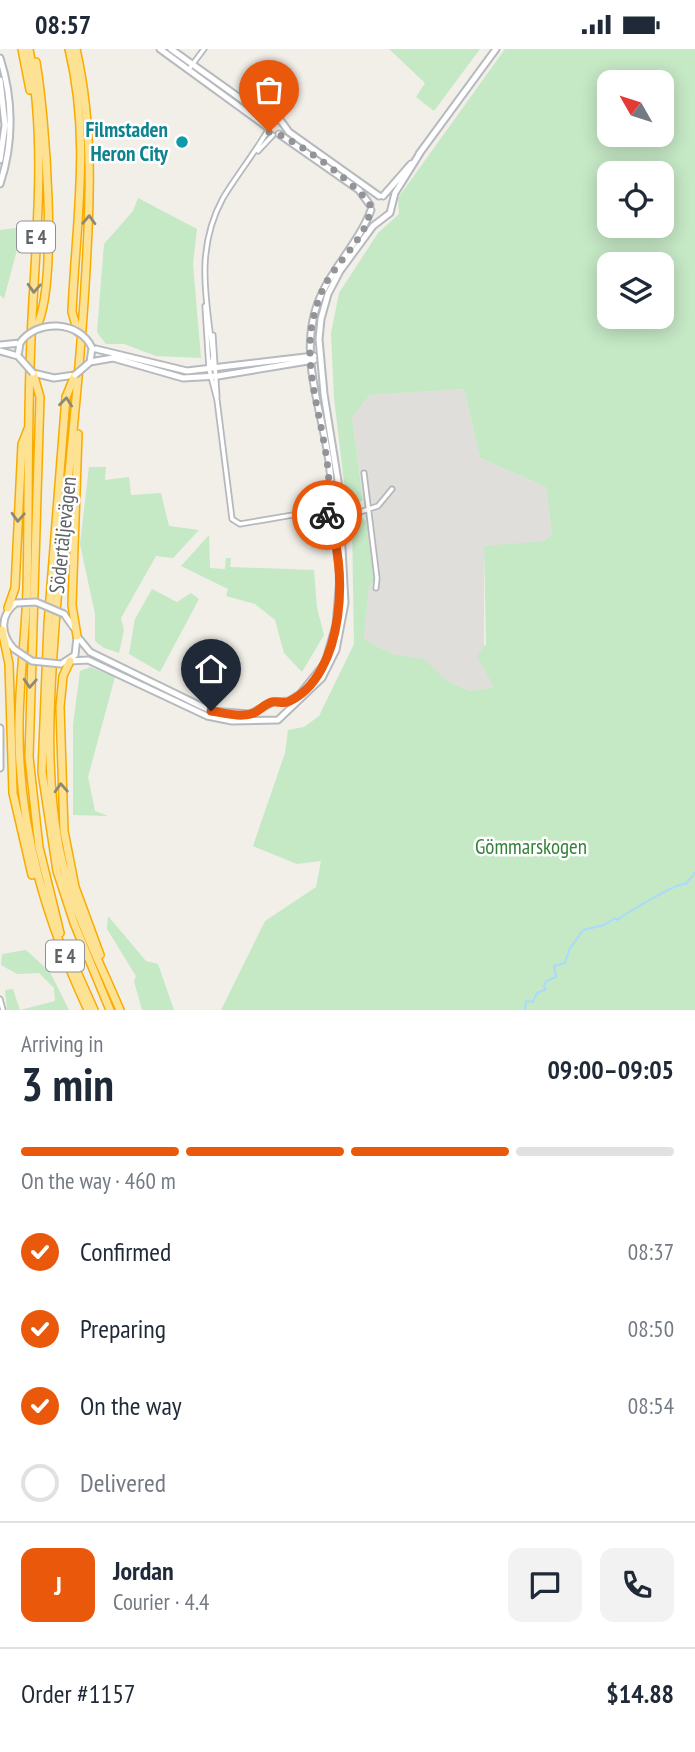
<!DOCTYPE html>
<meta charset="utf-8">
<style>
:root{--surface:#fff;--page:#f2f2f3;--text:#1f2937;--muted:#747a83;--line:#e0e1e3;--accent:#ea580c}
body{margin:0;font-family:"PT Sans Narrow",sans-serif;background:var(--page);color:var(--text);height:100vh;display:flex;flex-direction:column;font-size:26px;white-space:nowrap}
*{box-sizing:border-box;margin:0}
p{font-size:23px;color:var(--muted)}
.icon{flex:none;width:38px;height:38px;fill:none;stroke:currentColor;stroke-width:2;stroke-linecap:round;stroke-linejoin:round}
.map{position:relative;height:961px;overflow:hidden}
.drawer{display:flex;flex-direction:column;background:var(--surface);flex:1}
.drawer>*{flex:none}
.needle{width:46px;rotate:309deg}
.tools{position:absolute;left:597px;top:21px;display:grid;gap:14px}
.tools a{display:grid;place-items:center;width:77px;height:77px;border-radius:14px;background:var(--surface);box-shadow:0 4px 18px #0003;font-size:35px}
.pin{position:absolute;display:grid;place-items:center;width:60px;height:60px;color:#fff;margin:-72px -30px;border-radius:50% 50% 50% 0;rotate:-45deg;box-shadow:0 0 7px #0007}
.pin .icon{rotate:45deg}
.courier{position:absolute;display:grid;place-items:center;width:70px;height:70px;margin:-35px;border:5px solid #ea580c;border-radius:50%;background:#fff;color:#222;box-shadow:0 2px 9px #0007}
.overview em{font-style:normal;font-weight:700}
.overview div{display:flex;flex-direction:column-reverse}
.overview{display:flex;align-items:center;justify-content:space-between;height:119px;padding:0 21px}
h1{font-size:46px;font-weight:700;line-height:52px}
.bar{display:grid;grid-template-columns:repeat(4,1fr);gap:10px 7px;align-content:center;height:84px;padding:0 21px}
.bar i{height:9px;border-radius:5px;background:var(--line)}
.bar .selected{background:var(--accent)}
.bar p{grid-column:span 4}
.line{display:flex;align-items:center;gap:18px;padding:0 21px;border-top:2px solid var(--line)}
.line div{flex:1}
.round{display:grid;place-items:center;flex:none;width:74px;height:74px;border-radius:14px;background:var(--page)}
ol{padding:0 21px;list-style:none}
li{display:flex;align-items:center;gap:21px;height:77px}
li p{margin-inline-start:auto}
li .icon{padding:7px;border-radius:50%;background:var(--accent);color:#fff;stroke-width:4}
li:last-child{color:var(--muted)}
li i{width:38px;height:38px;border:4px solid var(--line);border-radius:50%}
.status{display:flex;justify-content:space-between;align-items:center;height:49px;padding:0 35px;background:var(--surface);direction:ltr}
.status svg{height:19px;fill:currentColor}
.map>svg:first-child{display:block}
.industrial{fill:#e0deda}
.green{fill:#c5e8c5;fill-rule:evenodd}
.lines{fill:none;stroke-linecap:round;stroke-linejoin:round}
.stream{stroke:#aadaff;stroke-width:2}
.street-casing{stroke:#b5b8bc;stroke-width:7}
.secondary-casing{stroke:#b6babf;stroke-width:9}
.highway-casing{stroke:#f9ab00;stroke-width:10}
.street{stroke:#fff;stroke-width:3.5}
.secondary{stroke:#fff;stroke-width:5}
.highway{stroke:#fde293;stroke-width:7}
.secondary-bridge-casing{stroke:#b6babf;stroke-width:9;stroke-linecap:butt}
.secondary-bridge{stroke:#fff;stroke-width:5}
.oneway{stroke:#8e8975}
.done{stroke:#929495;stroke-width:7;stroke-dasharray:0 12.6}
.route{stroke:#ea580c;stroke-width:9}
.culture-dot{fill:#0f9aa8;stroke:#fff;stroke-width:2.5}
.labels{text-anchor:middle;stroke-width:5;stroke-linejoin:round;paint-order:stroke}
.shield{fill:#fff;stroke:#8f9295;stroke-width:2}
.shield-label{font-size:19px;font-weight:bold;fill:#5f6368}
.culture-label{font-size:21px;font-weight:bold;fill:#0d838f;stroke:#fff;text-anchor:end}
.street-label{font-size:21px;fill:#5f6368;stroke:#fff}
.park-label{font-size:21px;fill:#348238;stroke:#fff}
</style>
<div class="status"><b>08:57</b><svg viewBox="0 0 49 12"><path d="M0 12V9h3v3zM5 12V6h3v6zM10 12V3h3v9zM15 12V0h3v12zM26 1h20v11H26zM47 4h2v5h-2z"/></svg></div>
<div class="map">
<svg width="695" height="961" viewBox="0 0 695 961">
<rect width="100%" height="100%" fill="#f1efe8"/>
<path class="industrial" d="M464 340 480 409 546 438 552 486 544 492 484 498V617L495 638 470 642 446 631 423 610 392 605 364 590 369 539 374 530 352 368 370 346Z"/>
<path class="green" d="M389 0H480L434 62 416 48 425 34Z
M505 0H695V961H221L265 872 316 838 321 812 297 815 253 797 285 704 288 681 304 678 319 667 354 595 352 475 361 468 366 472 374 530 369 539 364 590 392 605 424 610 446 631 470 642 494 638 477 607 486 595 484 497 544 492 552 486 546 438 480 409 464 340 370 346 352 368 363 451 355 456 345 442 334 349 331 284 339 244 378 184 399 165 398 149ZM609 33H662V86H609ZM609 124H662V177H609ZM609 215H662V268H609Z
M138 149 197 180 193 215 201 309 156 307 124 295H106L97 283 104 195 133 162Z
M23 178 4 250 0 246V181Z
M89 418H106L105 431 129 428 131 446 161 444 169 477 199 481 173 509 156 507 121 569 124 581 119 604 104 599 95 592V565L80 495Z
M209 486 210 519 225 520 226 509H231L230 518 314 521 317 559 324 586 302 623 284 604 275 571 255 555 226 547 228 540 181 517Z
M152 540 177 553 191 544 199 550 160 623 129 605 135 570Z
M90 618 115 628 88 728 95 762 108 767 73 766V676L80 622Z
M108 867 146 912 158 915 174 961H142L134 932 136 927 107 880Z
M26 901 50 923 69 961H7L5 941 13 940 20 961 55 952 54 939 39 924 17 925 1 916 2 905Z"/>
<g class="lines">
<path class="stream" d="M525 961 526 952 533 953 537 944 546 940 544 937 546 932 556 928 554 917 565 914 569 901 583 881 604 876 615 869 617 871C627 864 679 832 686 835L695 824"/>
<g class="street-casing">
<path id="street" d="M189 20 204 0
M258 102 273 86
M205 257 209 320 217 351 232 470 240 475 328 460
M213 286 217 348
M211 318 213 307C207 252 194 202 223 149 237 126 254 105 268 81
M364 424 377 529 376 539
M309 466 328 469
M345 468 378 457 392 440
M0 950 3 961"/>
</g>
<g class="secondary-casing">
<path id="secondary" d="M160 0 267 78
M171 0 265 67 281 72 289 83 379 147
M0 9C13 49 14 94 0 135
M0 31 5 76 0 111
M279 85 359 141 370 156
M419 105 496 0
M383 147 411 115
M0 296 20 294 18 307 0 302
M90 313 92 299 187 322 314 307
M90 313 113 309 183 329 218 327 314 311
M33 324 54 329 75 326
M342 457 324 345 319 290 321 270 328 245 340 222 373 177 390 164 395 144 420 104
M330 459C338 396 300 333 313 271 321 228 356 201 371 161
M64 565 74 579
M14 600C0 585 0 566 16 554
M70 612 88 611 207 667 232 672 278 671 322 629 336 601 345 554 341 481 345 461 335 456 327 463 335 487 340 528 336 576 325 614 300 645 289 652 273 653 250 665 211 662 90 603 77 587
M61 615 75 606 77 588
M0 679V719"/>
</g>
<g class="highway-casing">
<path id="highway" d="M22 0 30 41
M29 0C46 88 37 180 32 269 27 359 29 449 27 539 26 588 18 637 19 687 20 785 47 873 88 961
M69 0C91 91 76 172 72 263L78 283
M76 0C94 79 90 157 85 237 78 356 62 473 54 591 49 660 46 730 59 798 70 856 97 907 120 961
M36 13C45 66 59 235 36 279
M33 324 40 348 29 708 39 798 60 884
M75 326 66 348 48 575 42 723 57 822 74 874 110 961
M8 559 15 539 22 395 28 380
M2 581 9 615 13 744 32 826
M77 587 72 556 78 385
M70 612 63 627 60 658 64 782 75 838 100 906
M73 914 94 961"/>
</g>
<use href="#street" class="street"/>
<use href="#secondary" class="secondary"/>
<use href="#highway" class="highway"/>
<g class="secondary-bridge-casing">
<path id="secondary-bridge" d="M20 294C36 270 80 271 92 299
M18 307 33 324
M75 326 90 313
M16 554 36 553 64 565
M14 600 32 612 61 615"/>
</g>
<use href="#secondary-bridge" class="secondary-bridge"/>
</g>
<defs><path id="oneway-chevron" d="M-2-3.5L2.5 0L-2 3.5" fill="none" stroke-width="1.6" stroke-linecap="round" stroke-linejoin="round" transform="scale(1.75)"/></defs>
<g class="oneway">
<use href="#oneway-chevron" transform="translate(89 171) rotate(-88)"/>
<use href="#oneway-chevron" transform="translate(34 239) rotate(93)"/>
<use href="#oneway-chevron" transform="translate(66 353) rotate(-84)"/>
<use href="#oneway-chevron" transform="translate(18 468) rotate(93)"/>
<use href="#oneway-chevron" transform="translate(30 634) rotate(93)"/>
<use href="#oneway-chevron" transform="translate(61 739) rotate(-93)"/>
</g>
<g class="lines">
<path class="done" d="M269 83C275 86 279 85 284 88 306 99 358 136 370 156 372 183 338 211 326 234 319 247 315 261 312 275 301 338 338 403 327 466"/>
<path class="route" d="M211 662C224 664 241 669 254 664 260 661 266 654 272 653 279 652 281 655 288 653 346 627 349 515 327 466"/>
</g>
<circle class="culture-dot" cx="182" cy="93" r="7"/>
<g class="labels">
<g class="shield">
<rect x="17" y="172.5" width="38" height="31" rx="5"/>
<rect x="46" y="891.5" width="38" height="31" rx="5"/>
</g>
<g class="shield-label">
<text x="36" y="195">E 4</text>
<text x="65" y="914">E 4</text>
</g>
<g class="culture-label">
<text x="168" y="88">Filmstaden<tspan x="168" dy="24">Heron City</tspan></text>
</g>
<g class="street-label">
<text transform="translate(63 486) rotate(-84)" y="7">Södertäljevägen</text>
</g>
<g class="park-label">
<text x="531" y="805">Gömmarskogen</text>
</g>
</g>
</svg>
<div class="tools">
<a><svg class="needle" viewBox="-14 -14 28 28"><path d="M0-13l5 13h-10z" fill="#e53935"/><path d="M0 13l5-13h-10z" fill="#747a83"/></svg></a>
<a><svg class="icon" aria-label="locate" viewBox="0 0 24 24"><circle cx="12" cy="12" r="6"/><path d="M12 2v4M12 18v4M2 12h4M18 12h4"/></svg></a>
<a><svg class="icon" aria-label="layers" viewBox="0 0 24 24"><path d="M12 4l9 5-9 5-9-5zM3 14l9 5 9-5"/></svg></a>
</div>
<div class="pin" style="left:269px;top:83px;background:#ea580c"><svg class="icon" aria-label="bag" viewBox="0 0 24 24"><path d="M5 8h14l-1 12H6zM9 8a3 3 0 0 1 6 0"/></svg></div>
<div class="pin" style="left:211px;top:662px;background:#1f2937"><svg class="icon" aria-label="home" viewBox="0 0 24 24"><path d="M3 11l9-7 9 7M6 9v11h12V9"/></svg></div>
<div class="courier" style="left:327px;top:466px"><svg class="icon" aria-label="bike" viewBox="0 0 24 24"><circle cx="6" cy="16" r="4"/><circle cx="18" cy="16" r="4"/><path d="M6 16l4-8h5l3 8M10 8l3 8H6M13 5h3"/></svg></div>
</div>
<section class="drawer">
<div class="overview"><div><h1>3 min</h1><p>Arriving in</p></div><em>09:00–09:05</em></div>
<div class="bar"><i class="selected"></i><i class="selected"></i><i class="selected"></i><i></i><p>On the way · 460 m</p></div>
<ol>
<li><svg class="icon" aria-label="check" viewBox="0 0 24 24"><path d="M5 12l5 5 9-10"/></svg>Confirmed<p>08:37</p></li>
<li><svg class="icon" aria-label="check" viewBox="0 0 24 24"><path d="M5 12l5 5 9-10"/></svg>Preparing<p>08:50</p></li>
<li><svg class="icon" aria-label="check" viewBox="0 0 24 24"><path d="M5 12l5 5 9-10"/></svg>On the way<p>08:54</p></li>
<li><i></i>Delivered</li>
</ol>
<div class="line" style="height:126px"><b class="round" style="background:var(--accent);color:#fff">J</b><div><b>Jordan</b><p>Courier · 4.4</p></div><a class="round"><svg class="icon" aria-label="chat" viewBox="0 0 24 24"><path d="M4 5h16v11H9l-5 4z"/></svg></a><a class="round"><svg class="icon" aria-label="phone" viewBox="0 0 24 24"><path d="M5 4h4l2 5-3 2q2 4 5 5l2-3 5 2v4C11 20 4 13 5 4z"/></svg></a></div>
<div class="line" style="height:91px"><div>Order #1157</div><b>$14.88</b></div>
</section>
